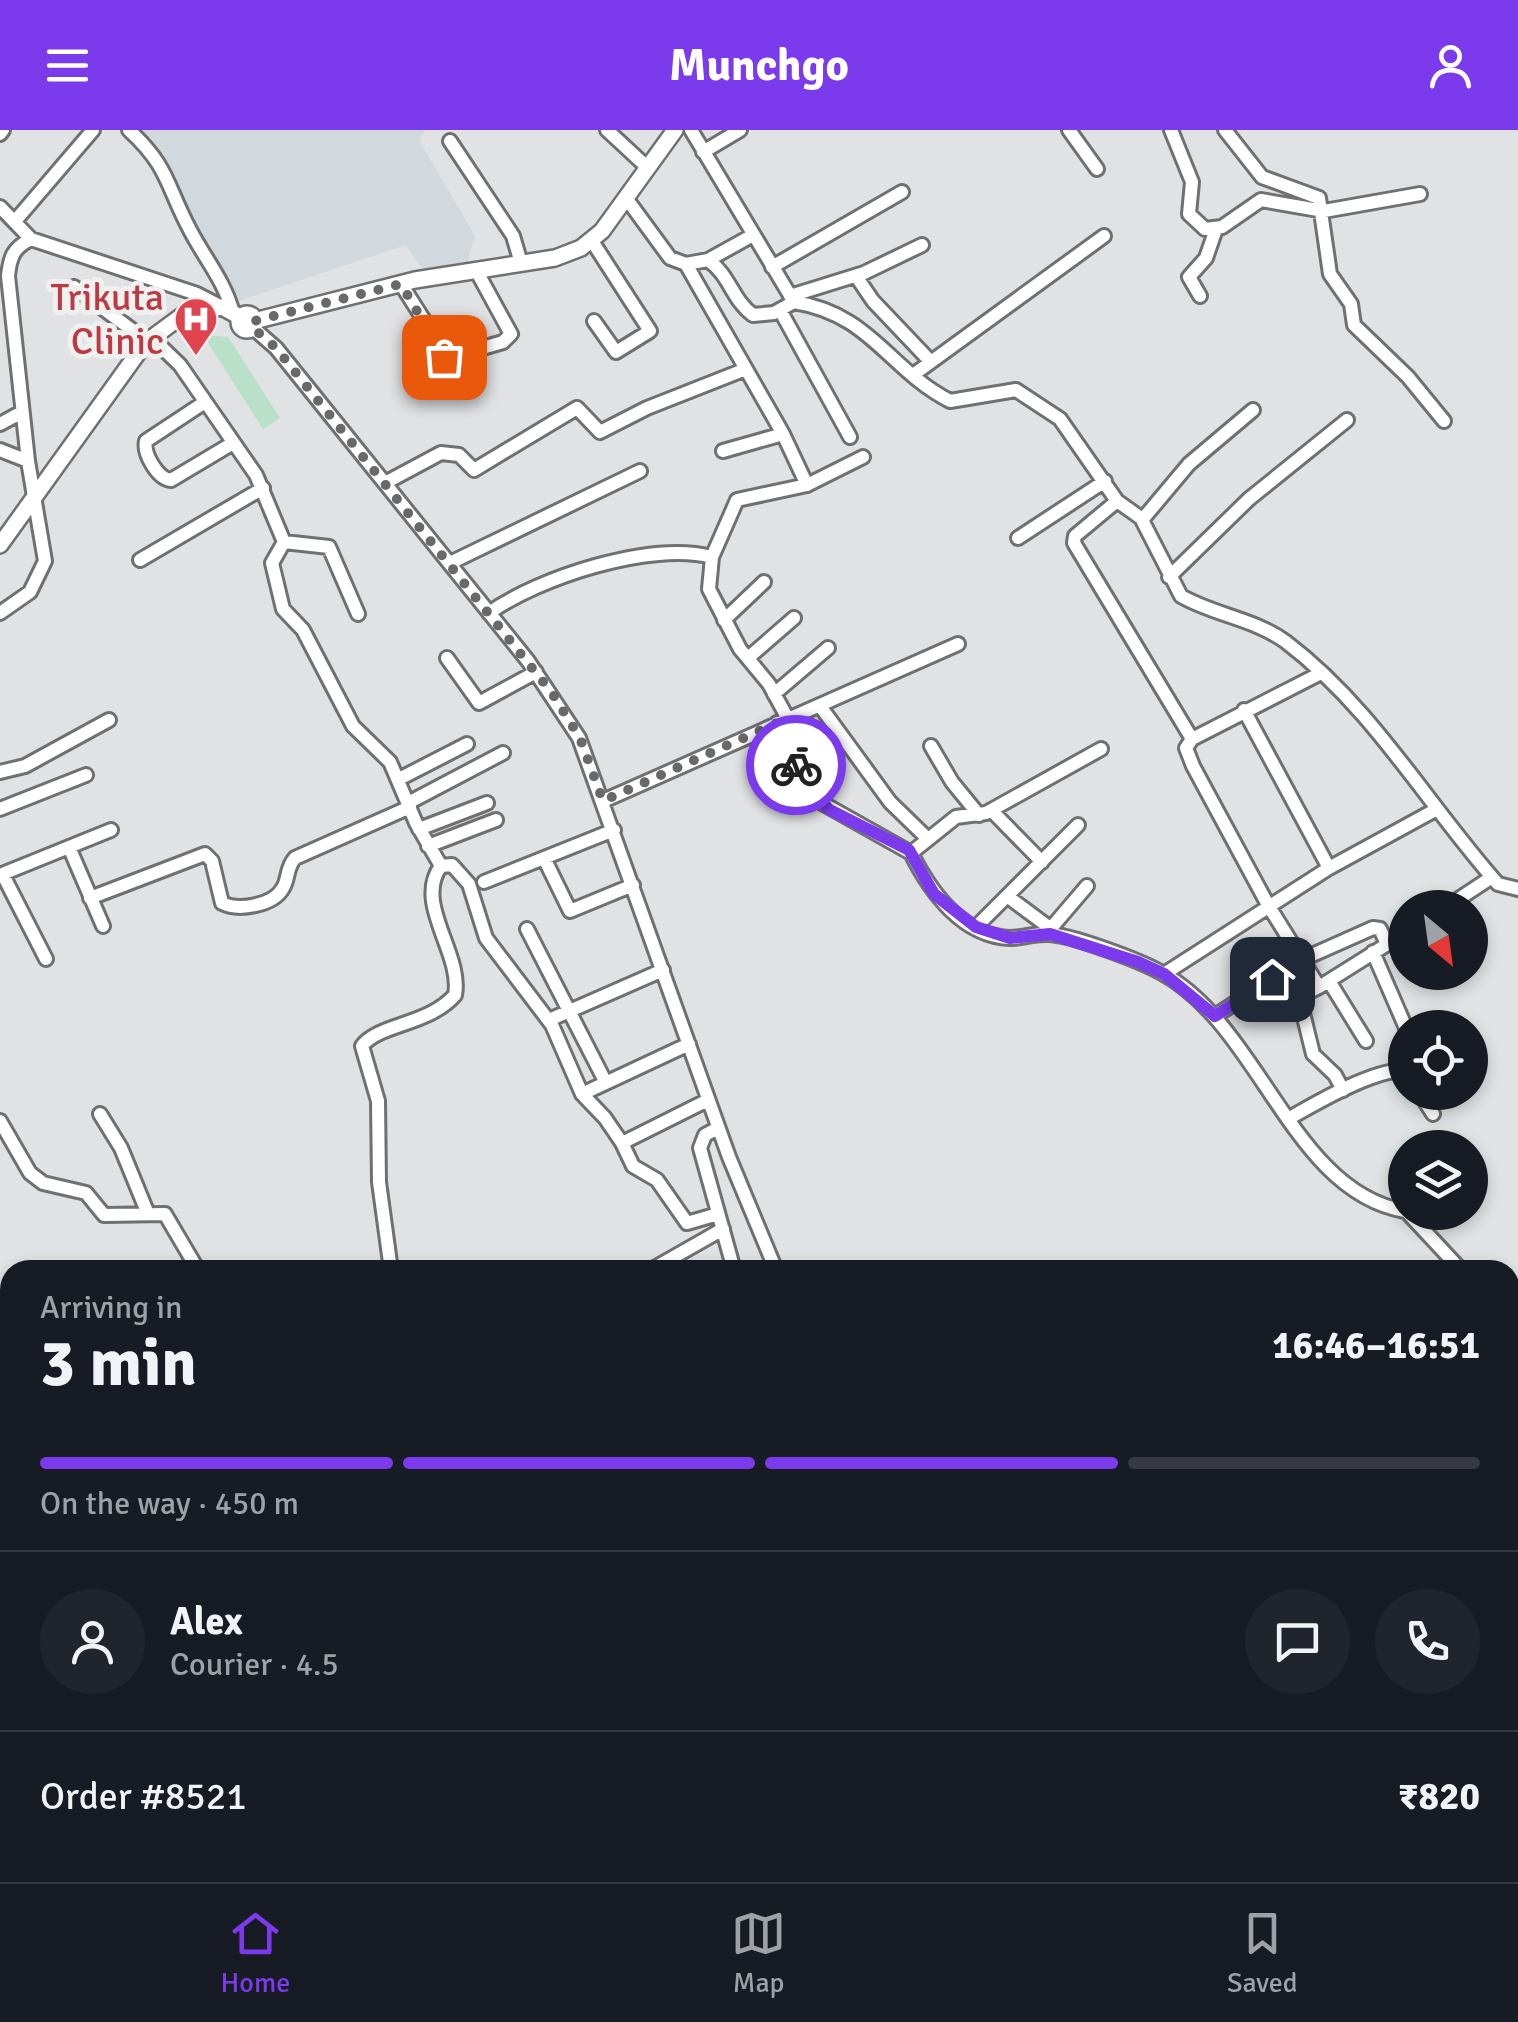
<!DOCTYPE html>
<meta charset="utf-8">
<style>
:root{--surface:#171b24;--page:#20242c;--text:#f1f3f6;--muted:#9ea1a6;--line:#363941;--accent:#7c3aed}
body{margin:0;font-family:Signika,sans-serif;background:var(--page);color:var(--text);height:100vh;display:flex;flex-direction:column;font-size:38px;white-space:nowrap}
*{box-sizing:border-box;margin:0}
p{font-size:32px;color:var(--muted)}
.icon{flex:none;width:55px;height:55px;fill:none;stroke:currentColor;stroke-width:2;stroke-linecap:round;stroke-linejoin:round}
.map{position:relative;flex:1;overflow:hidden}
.drawer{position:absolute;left:0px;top:1130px;width:1520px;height:622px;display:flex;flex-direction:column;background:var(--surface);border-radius:30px 30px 0 0;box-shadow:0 5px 15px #0003}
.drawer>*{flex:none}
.needle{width:65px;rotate:151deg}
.controls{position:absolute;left:1388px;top:760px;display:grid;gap:20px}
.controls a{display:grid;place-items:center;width:100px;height:100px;border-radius:50%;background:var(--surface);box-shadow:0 5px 15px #0003;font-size:50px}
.pin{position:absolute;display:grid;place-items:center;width:85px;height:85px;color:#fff;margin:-42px;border-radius:20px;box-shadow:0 5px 15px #0006}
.courier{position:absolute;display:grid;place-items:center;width:100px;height:100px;margin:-50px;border:8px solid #7c3aed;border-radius:50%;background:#fff;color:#222;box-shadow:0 2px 12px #0007}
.head em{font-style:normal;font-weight:700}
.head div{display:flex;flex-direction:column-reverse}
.head{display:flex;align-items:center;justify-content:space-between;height:170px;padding:0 40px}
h1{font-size:65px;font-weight:700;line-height:75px}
.bar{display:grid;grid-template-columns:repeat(4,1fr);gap:15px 10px;align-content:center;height:120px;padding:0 40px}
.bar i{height:12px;border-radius:8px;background:var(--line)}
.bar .active{background:var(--accent)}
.bar p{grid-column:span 4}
.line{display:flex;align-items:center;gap:25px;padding:0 40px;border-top:2px solid var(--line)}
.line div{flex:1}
.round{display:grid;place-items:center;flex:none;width:105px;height:105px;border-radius:52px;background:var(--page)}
header{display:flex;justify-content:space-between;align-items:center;height:130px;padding:0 40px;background:var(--accent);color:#fff;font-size:45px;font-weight:700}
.tab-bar{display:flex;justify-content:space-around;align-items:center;height:140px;border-top:2px solid var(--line);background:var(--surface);font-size:28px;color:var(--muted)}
.tab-bar a{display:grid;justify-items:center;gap:5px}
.tab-bar .active{color:var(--accent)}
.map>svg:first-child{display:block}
.built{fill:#d1d8de}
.green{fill:#b9e0c9}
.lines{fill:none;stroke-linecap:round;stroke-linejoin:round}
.minor-casing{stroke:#6f7071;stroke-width:18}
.major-casing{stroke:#6f7071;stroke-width:20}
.minor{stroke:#fff;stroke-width:12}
.major{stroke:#fff;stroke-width:15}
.done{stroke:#69696a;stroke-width:10;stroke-dasharray:0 18}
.route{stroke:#7c3aed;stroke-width:12}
.labels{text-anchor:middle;stroke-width:10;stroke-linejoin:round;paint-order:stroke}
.health-label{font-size:38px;fill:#be3a42;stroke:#eff0f0;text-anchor:end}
</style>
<header><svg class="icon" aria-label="menu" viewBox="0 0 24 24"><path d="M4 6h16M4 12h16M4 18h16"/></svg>Munchgo<svg class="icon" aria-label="person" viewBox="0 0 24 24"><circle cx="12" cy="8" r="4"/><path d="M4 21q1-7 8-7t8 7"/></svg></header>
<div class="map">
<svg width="1518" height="1752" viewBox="0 0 1518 1752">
<rect width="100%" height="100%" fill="#e1e2e3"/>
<path class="built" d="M144 0H425L419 10 475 106 466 136 426 144 406 115 239 171 141 3Z"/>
<path class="green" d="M203 205 228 207 280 288 263 299Z"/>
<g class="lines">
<g class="minor-casing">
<path id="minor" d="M129 0C169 37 166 55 190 100 205 129 224 150 233 183
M607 0 648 38
M691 0 794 172 774 183 753 185C732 170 730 145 708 130
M1069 0 1097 39
M1171 0 1192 52 1189 84 1205 99 1222 97 1261 70 1324 81 1420 64
M1225 0 1262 47 1319 68 1330 144 1351 174 1354 195 1408 247 1444 291
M0 4 3 0
M450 11 513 106 521 133
M703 22 740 0
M626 68 670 128 686 134 783 304 807 355
M0 77 31 109
M16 90 93 0
M592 111 650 201 616 222 594 191
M686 134 708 130 753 105
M772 137 902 62
M856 146 873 171 931 232
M401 154 448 228 503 212 511 204 476 140
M74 157 147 211
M790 166 864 143 922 115
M1200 166 1189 147 1206 128 1216 99
M794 172C871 184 888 239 950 271L1016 260 1060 289 1117 371 1141 388 1181 466C1214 485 1255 489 1286 512 1373 578 1427 674 1498 754L1518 759
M780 180 850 307
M252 197 276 218 528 531 579 608 729 1027 776 1140
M151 207 180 235 256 345 284 412 329 417 358 484
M913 245 1104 106
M205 272 146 311C143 324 158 349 171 350L233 313
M0 294 22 282
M0 320 28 331 45 431 30 462 0 483
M723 321 783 304
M28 331 8 146C10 127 13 118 31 109L197 164 222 177
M385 353 441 323 459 325 474 340 577 278 600 302 647 278 746 239
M1117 371 1075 406 1074 413 1192 609 1321 543
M1142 390 1189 334 1253 280
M1018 408 1105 351
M284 412 272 433 283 479 303 500 353 596 390 632 416 693 441 736
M140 430 263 358
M450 433 640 341
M1169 447 1249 369 1347 290
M489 483C540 447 651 411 712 427
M724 490 764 452
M447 528 479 573 536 542
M748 528 794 488
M774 564 828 518
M820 576 890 672 928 709
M1244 580 1329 738
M788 589 769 554 740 519 709 459 712 427 737 370 807 355 863 327
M777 593 797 637 822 673 911 723 956 687 986 683 1101 619
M1192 609 1186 618 1193 636 1268 775 1319 857 1405 803
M931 616 952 652 979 685
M0 642 25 636 109 590
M399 649 467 614
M603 671 958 514
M408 673 503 623
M0 679 86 645
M991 680 1042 732
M419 699 487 673
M428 716 496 690
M69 717 103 796
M911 723C930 761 962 806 1010 808 1023 808 1035 803 1047 804 1070 804 1141 831 1162 843 1261 897 1292 1062 1405 1081
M544 728 570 781 633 755
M0 745 111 700
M3 745 46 829
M484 752 614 700
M1007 766 1050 798
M90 768 205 724 212 731 222 773C238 781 273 776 283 758 289 748 286 738 295 728L410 677
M1445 778 1492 747
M976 797 1078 695
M527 799 605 951
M1046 804 1087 756
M1373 822 1406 898
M1164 844 1329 738 1437 679
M1329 851 1366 911
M1319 857 1305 864 1301 875 1313 924 1335 945 1343 960
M1215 886 1301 830 1373 798 1380 799 1387 814
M549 890 663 840
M1419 962 1433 984
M582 964 689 914
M100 984 121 1018 148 1084
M1288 989C1314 974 1377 937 1405 941
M0 991 30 1043 43 1053 86 1063 104 1085 165 1084 198 1140
M718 998 705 1005 700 1018 734 1140
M622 1013 633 1036 657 1050 687 1093 718 1084
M1407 1082 1461 1140
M391 1140 379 1052 378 971 362 916C378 894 429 895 455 865 463 824 413 773 441 736L452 735 469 754 486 808 552 895 582 964 605 988 622 1013 708 970
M651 1140 723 1099
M1510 1278 1518 1275
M1510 1416 1518 1413
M0 1421V1437
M0 1499 10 1493
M0 1552 10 1546
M0 1582 10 1577
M1510 1613 1518 1608
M455 1742 460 1752
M1053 1742 1056 1752
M1420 1742 1423 1752
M85 1752 87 1750
M1190 1752 1200 1742"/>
</g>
<g class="major-casing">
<path id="major" d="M239 192a8 8 0 1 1 16 0a8 8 0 1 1-16 0Z
M254 191 415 150 555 128 581 118 602 101 675 0
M0 415 145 213 183 185 222 177 240 187"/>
</g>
<use href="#minor" class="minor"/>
<use href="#major" class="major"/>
</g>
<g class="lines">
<path class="done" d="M444 227 401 154 254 191 252 197 276 218 552 563 580 608 603 671 777 593 796 635"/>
<path class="route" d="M796 635 828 679 909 720 934 764 976 797 1010 808 1050 804 1138 832 1164 844 1215 886 1272 849"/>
</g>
<defs>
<g id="hospital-pin" transform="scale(2.25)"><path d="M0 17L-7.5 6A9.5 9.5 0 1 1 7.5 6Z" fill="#e0444e" stroke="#eff0f0"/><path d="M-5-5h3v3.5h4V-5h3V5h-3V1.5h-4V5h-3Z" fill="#fff"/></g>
</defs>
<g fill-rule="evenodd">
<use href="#hospital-pin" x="196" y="189"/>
</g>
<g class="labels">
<g class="health-label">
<text x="164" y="180">Trikuta<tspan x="164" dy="44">Clinic</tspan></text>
</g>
</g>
</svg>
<div class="controls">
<a><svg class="needle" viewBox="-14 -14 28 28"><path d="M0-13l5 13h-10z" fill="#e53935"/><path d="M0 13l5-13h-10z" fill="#9ea1a6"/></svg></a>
<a><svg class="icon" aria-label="locate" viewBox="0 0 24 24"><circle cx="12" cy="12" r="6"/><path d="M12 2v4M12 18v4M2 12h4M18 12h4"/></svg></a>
<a><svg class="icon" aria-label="layers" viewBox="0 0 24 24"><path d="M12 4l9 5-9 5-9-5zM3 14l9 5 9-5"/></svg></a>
</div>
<div class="pin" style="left:444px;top:227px;background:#ea580c"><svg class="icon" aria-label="bag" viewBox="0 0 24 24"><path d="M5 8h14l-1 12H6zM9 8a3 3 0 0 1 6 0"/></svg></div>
<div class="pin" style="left:1272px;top:849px;background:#1f2937"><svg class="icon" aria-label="home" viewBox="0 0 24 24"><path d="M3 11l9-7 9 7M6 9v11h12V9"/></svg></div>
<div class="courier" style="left:796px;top:635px"><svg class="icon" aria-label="bike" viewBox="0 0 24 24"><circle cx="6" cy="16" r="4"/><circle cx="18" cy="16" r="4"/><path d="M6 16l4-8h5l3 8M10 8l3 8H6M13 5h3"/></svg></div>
<section class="drawer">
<div class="head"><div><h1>3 min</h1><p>Arriving in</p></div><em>16:46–16:51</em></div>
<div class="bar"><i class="active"></i><i class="active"></i><i class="active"></i><i></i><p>On the way · 450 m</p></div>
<div class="line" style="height:180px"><a class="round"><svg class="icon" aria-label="person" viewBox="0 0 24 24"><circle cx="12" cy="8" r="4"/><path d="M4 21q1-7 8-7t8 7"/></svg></a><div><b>Alex</b><p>Courier · 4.5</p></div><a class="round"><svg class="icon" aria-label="chat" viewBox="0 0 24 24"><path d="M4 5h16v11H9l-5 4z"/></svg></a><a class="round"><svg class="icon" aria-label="phone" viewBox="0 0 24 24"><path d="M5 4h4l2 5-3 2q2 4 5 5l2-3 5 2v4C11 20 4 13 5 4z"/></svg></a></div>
<div class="line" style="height:130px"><div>Order #8521</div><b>₹820</b></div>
</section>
</div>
<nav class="tab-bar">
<a class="active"><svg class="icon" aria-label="home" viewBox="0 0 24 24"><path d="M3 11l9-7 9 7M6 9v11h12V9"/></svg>Home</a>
<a><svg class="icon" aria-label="map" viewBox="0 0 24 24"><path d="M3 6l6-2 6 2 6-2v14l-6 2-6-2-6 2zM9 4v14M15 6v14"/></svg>Map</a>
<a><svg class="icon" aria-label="saved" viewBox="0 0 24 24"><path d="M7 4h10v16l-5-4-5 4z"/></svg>Saved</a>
</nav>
